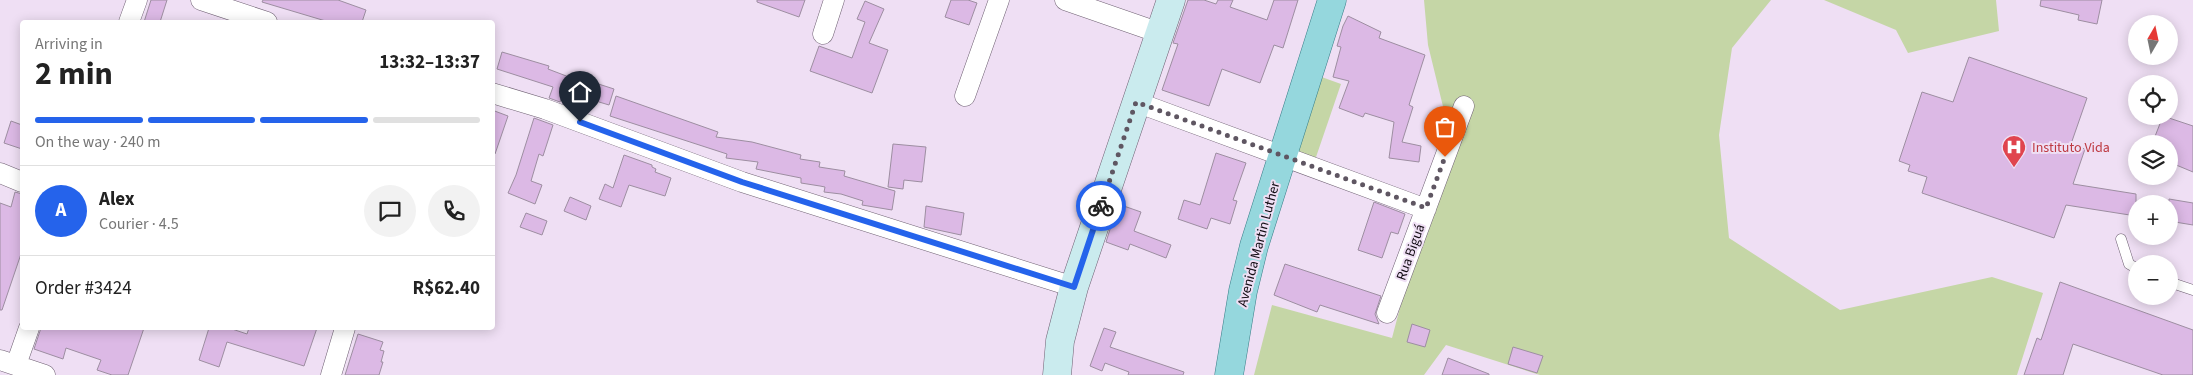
<!DOCTYPE html>
<meta charset="utf-8">
<style>
:root{--surface:#fff;--page:#f2f2f2;--text:#222;--muted:#767676;--line:#e0e0e0;--accent:#2563eb}
body{margin:0;font-family:"Source Sans 3",sans-serif;background:var(--page);color:var(--text);height:100vh;display:flex;flex-direction:column;font-size:19px;white-space:nowrap}
*{box-sizing:border-box;margin:0}
p{font-size:16px;color:var(--muted)}
.icon{flex:none;width:28px;height:28px;fill:none;stroke:currentColor;stroke-width:2;stroke-linecap:round;stroke-linejoin:round}
.map{position:relative;flex:1;overflow:hidden}
.panel{position:absolute;left:20px;top:20px;width:475px;height:310px;display:flex;flex-direction:column;background:var(--surface);border-radius:5px;box-shadow:0 2px 12px #0003}
.panel>*{flex:none}
.needle{width:32px;rotate:9deg}
.tools{position:absolute;left:2128px;top:15px;display:grid;gap:10px}
.tools a{display:grid;place-items:center;width:50px;height:50px;border-radius:50%;background:var(--surface);box-shadow:0 2px 12px #0003;font-size:25px}
.pin{position:absolute;display:grid;place-items:center;width:42px;height:42px;color:#fff;margin:-51px -21px;border-radius:50% 50% 50% 0;rotate:-45deg;box-shadow:0 0 5px #0007}
.pin .icon{rotate:45deg}
.courier{position:absolute;display:grid;place-items:center;width:50px;height:50px;margin:-25px;border:4px solid #2563eb;border-radius:50%;background:#fff;color:#222;box-shadow:0 1px 6px #0007}
.head em{font-style:normal;font-weight:700}
.head div{display:flex;flex-direction:column-reverse}
.head{display:flex;align-items:center;justify-content:space-between;height:85px;padding:0 15px}
h1{font-size:32px;font-weight:700;line-height:38px}
.bar{display:grid;grid-template-columns:repeat(4,1fr);gap:8px 5px;align-content:center;height:60px;padding:0 15px}
.bar i{height:6px;border-radius:4px;background:var(--line)}
.bar .active{background:var(--accent)}
.bar p{grid-column:span 4}
.line{display:flex;align-items:center;gap:12px;padding:0 15px;border-top:1px solid var(--line)}
.line div{flex:1}
.round{display:grid;place-items:center;flex:none;width:52px;height:52px;border-radius:26px;background:var(--page)}
.map>svg:first-child{display:block}
.green{fill:#c5d6a6}
.building{fill:#dcb9e5;stroke:#9d8ea1}
.lines{fill:none;stroke-linecap:round;stroke-linejoin:round}
.lane-casing{stroke:#6f6173;stroke-width:11}
.street-casing{stroke:#6f6173;stroke-width:21}
.secondary-casing{stroke:#6f6173;stroke-width:29}
.primary-casing{stroke:#3a7f88;stroke-width:29}
.lane{stroke:#fff;stroke-width:10}
.street{stroke:#fff;stroke-width:20}
.secondary{stroke:#caebee;stroke-width:28}
.primary{stroke:#95d7dd;stroke-width:28}
.done{stroke:#5f5662;stroke-width:5;stroke-dasharray:0 9}
.route{stroke:#2563eb;stroke-width:6}
.labels{text-anchor:middle;stroke-width:4;stroke-linejoin:round;paint-order:stroke}
.health-label{font-size:14px;fill:#be3a42;stroke:#efdff4;text-anchor:start}
.street-label{font-size:14px;fill:#120c13;stroke:#efdff4}
</style>
<div class="map">
<svg width="2193" height="375" viewBox="0 0 2193 375">
<rect width="100%" height="100%" fill="#efdff4"/>
<path class="green" d="M1424 0H1771L1732 48 1719 135 1729 238 1840 310 1992 277 2043 293 2017 375H1540L1446 345 1424 375H1254L1272 305 1392 338 1448 127 1428 45Z
M1824 0H1996L1999 31 1908 53 1896 30Z
M1316 75 1341 84 1315 160 1290 151Z"/>
<path class="building" d="M151 0H167L160 22H144Z
M263 0H338L366 10 362 22H329L262 2Z
M757 0H805L799 17 757 2Z
M951 0H968L977 3 969 25 945 17Z
M1188 0H1204L1216 4 1218 0H1233L1230 7 1267 20 1274 0H1298L1283 48 1274 45 1260 83 1222 69 1209 106 1162 90 1178 44 1173 43Z
M2041 0H2102L2097 24 2078 20 2079 15 2040 6Z
M865 1 884 9 869 43 888 50 872 93 810 71 819 46 852 58 865 22 857 19Z
M1348 16 1381 32 1379 38 1425 55 1409 105 1413 107 1402 142 1421 146 1419 162 1389 158 1394 122 1365 113 1363 117 1339 108 1349 81 1333 77 1341 47 1337 46 1343 26Z
M502 52 549 66 548 69 582 82 583 79 614 89 609 105 586 98 585 101 574 97 573 101 562 97 560 102 549 98 553 87 497 69Z
M1969 57 2087 98 2071 144 2085 149 2073 184 2136 194V216L2066 205 2054 238 1922 193 1927 177 1908 171 1910 165 1899 161 1922 92 1953 102Z
M616 96 718 132 716 137 752 142 801 155 800 159 820 162 819 167 845 171 844 176 895 191 892 210 862 205 863 201 841 194 824 192 825 187 820 186 801 183V178L756 169 758 162 726 158 727 154 610 116Z
M492 110 508 116 495 154 492 153Z
M2163 116 2193 126V172L2169 162V144H2152Z
M534 118 553 125 543 156 539 154 531 181 542 185 535 204 508 193 516 175Z
M11 121 22 125V149L4 143Z
M893 144 926 147 922 182 904 180 903 189 888 187Z
M1216 153 1246 163 1233 200 1237 201 1230 224 1211 218 1207 229 1178 219 1184 200 1200 205Z
M624 155 652 165V167L656 169 655 172 671 178 665 196 629 185 621 207 599 199 605 184 613 188Z
M15 192 22 194V251L2 310H0V203L11 207Z
M570 197 591 206 586 220 564 211Z
M2169 199 2193 203V225L2169 221Z
M1374 202 1405 214 1398 234 1391 232 1382 258 1358 250Z
M1118 204 1141 212 1134 231 1171 245 1166 258 1130 244 1128 250 1106 242Z
M926 206 964 213 961 235 924 227Z
M526 213 547 221 542 235 520 227Z
M1285 264 1381 296 1375 314 1379 324 1320 305 1317 312 1274 295Z
M2060 282 2193 330V375H2163L2073 344 2063 375H2024L2037 338 2041 340Z
M1412 324 1430 330 1425 347 1407 342Z
M41 328H144L128 375H112L97 370 101 360 66 348 63 359 34 349Z
M209 328H229L247 334 249 328H317L304 366 227 342 219 367 199 360Z
M1104 328 1116 332 1110 347 1184 372 1183 375H1128L1129 372 1105 363 1102 371 1090 366Z
M358 334 383 342 380 350 384 351 381 362H383L379 375H345Z
M1513 347 1543 356 1537 373 1508 364Z
M1448 358 1489 374V375H1442Z"/>
<g class="lines">
<g class="lane-casing">
<path id="lane" d="M2121 239 2129 264 2136 268
M2169 282 2193 290"/>
</g>
<g class="street-casing">
<path id="street" d="M201 0 267 22
M1065 0 1160 33
M129 22 137 0
M823 34 834 0
M492 93 545 109 742 182 1074 287
M965 96 999 0
M1136 102 1426 209
M0 173 22 182
M1387 313 1464 106
M0 360 45 375
M16 365 29 328
M331 375 345 328"/>
</g>
<g class="secondary-casing">
<path id="secondary" d="M1057 375 1060 341 1074 287 1171 0"/>
</g>
<g class="primary-casing">
<path id="primary" d="M1229 375 1243 291 1254 246 1332 0"/>
</g>
<use href="#lane" class="lane"/>
<use href="#street" class="street"/>
<use href="#secondary" class="secondary"/>
<use href="#primary" class="primary"/>
</g>
<g class="lines">
<path class="done" d="M1101 206 1136 102 1426 208 1445 157"/>
<path class="route" d="M580 122 742 182 1074 287 1101 206"/>
</g>
<defs>
<g id="hospital-pin" transform="scale(1.25)"><path d="M0 17L-7.5 6A9.5 9.5 0 1 1 7.5 6Z" fill="#e0444e" stroke="#efdff4"/><path d="M-5-5h3v3.5h4V-5h3V5h-3V1.5h-4V5h-3Z" fill="#fff"/></g>
</defs>
<g fill-rule="evenodd">
<use href="#hospital-pin" x="2014" y="147"/>
</g>
<g class="labels">
<g class="health-label">
<text x="2032" y="152">Instituto Vida</text>
</g>
<g class="street-label">
<text transform="translate(1258 244) rotate(-75)" y="5">Avenida Martin Luther</text>
<text transform="translate(1410 252) rotate(-70)" y="5">Rua Biguá</text>
</g>
</g>
</svg>
<div class="tools">
<a><svg class="needle" viewBox="-14 -14 28 28"><path d="M0-13l5 13h-10z" fill="#e53935"/><path d="M0 13l5-13h-10z" fill="#767676"/></svg></a>
<a><svg class="icon" aria-label="locate" viewBox="0 0 24 24"><circle cx="12" cy="12" r="6"/><path d="M12 2v4M12 18v4M2 12h4M18 12h4"/></svg></a>
<a><svg class="icon" aria-label="layers" viewBox="0 0 24 24"><path d="M12 4l9 5-9 5-9-5zM3 14l9 5 9-5"/></svg></a>
<a>+</a>
<a>−</a>
</div>
<div class="pin" style="left:1445px;top:157px;background:#ea580c"><svg class="icon" aria-label="bag" viewBox="0 0 24 24"><path d="M5 8h14l-1 12H6zM9 8a3 3 0 0 1 6 0"/></svg></div>
<div class="pin" style="left:580px;top:122px;background:#1f2937"><svg class="icon" aria-label="home" viewBox="0 0 24 24"><path d="M3 11l9-7 9 7M6 9v11h12V9"/></svg></div>
<div class="courier" style="left:1101px;top:206px"><svg class="icon" aria-label="bike" viewBox="0 0 24 24"><circle cx="6" cy="16" r="4"/><circle cx="18" cy="16" r="4"/><path d="M6 16l4-8h5l3 8M10 8l3 8H6M13 5h3"/></svg></div>
<section class="panel">
<div class="head"><div><h1>2 min</h1><p>Arriving in</p></div><em>13:32–13:37</em></div>
<div class="bar"><i class="active"></i><i class="active"></i><i class="active"></i><i></i><p>On the way · 240 m</p></div>
<div class="line" style="height:90px"><b class="round" style="background:var(--accent);color:#fff">A</b><div><b>Alex</b><p>Courier · 4.5</p></div><a class="round"><svg class="icon" aria-label="chat" viewBox="0 0 24 24"><path d="M4 5h16v11H9l-5 4z"/></svg></a><a class="round"><svg class="icon" aria-label="phone" viewBox="0 0 24 24"><path d="M5 4h4l2 5-3 2q2 4 5 5l2-3 5 2v4C11 20 4 13 5 4z"/></svg></a></div>
<div class="line" style="height:65px"><div>Order #3424</div><b>R$62.40</b></div>
</section>
</div>
